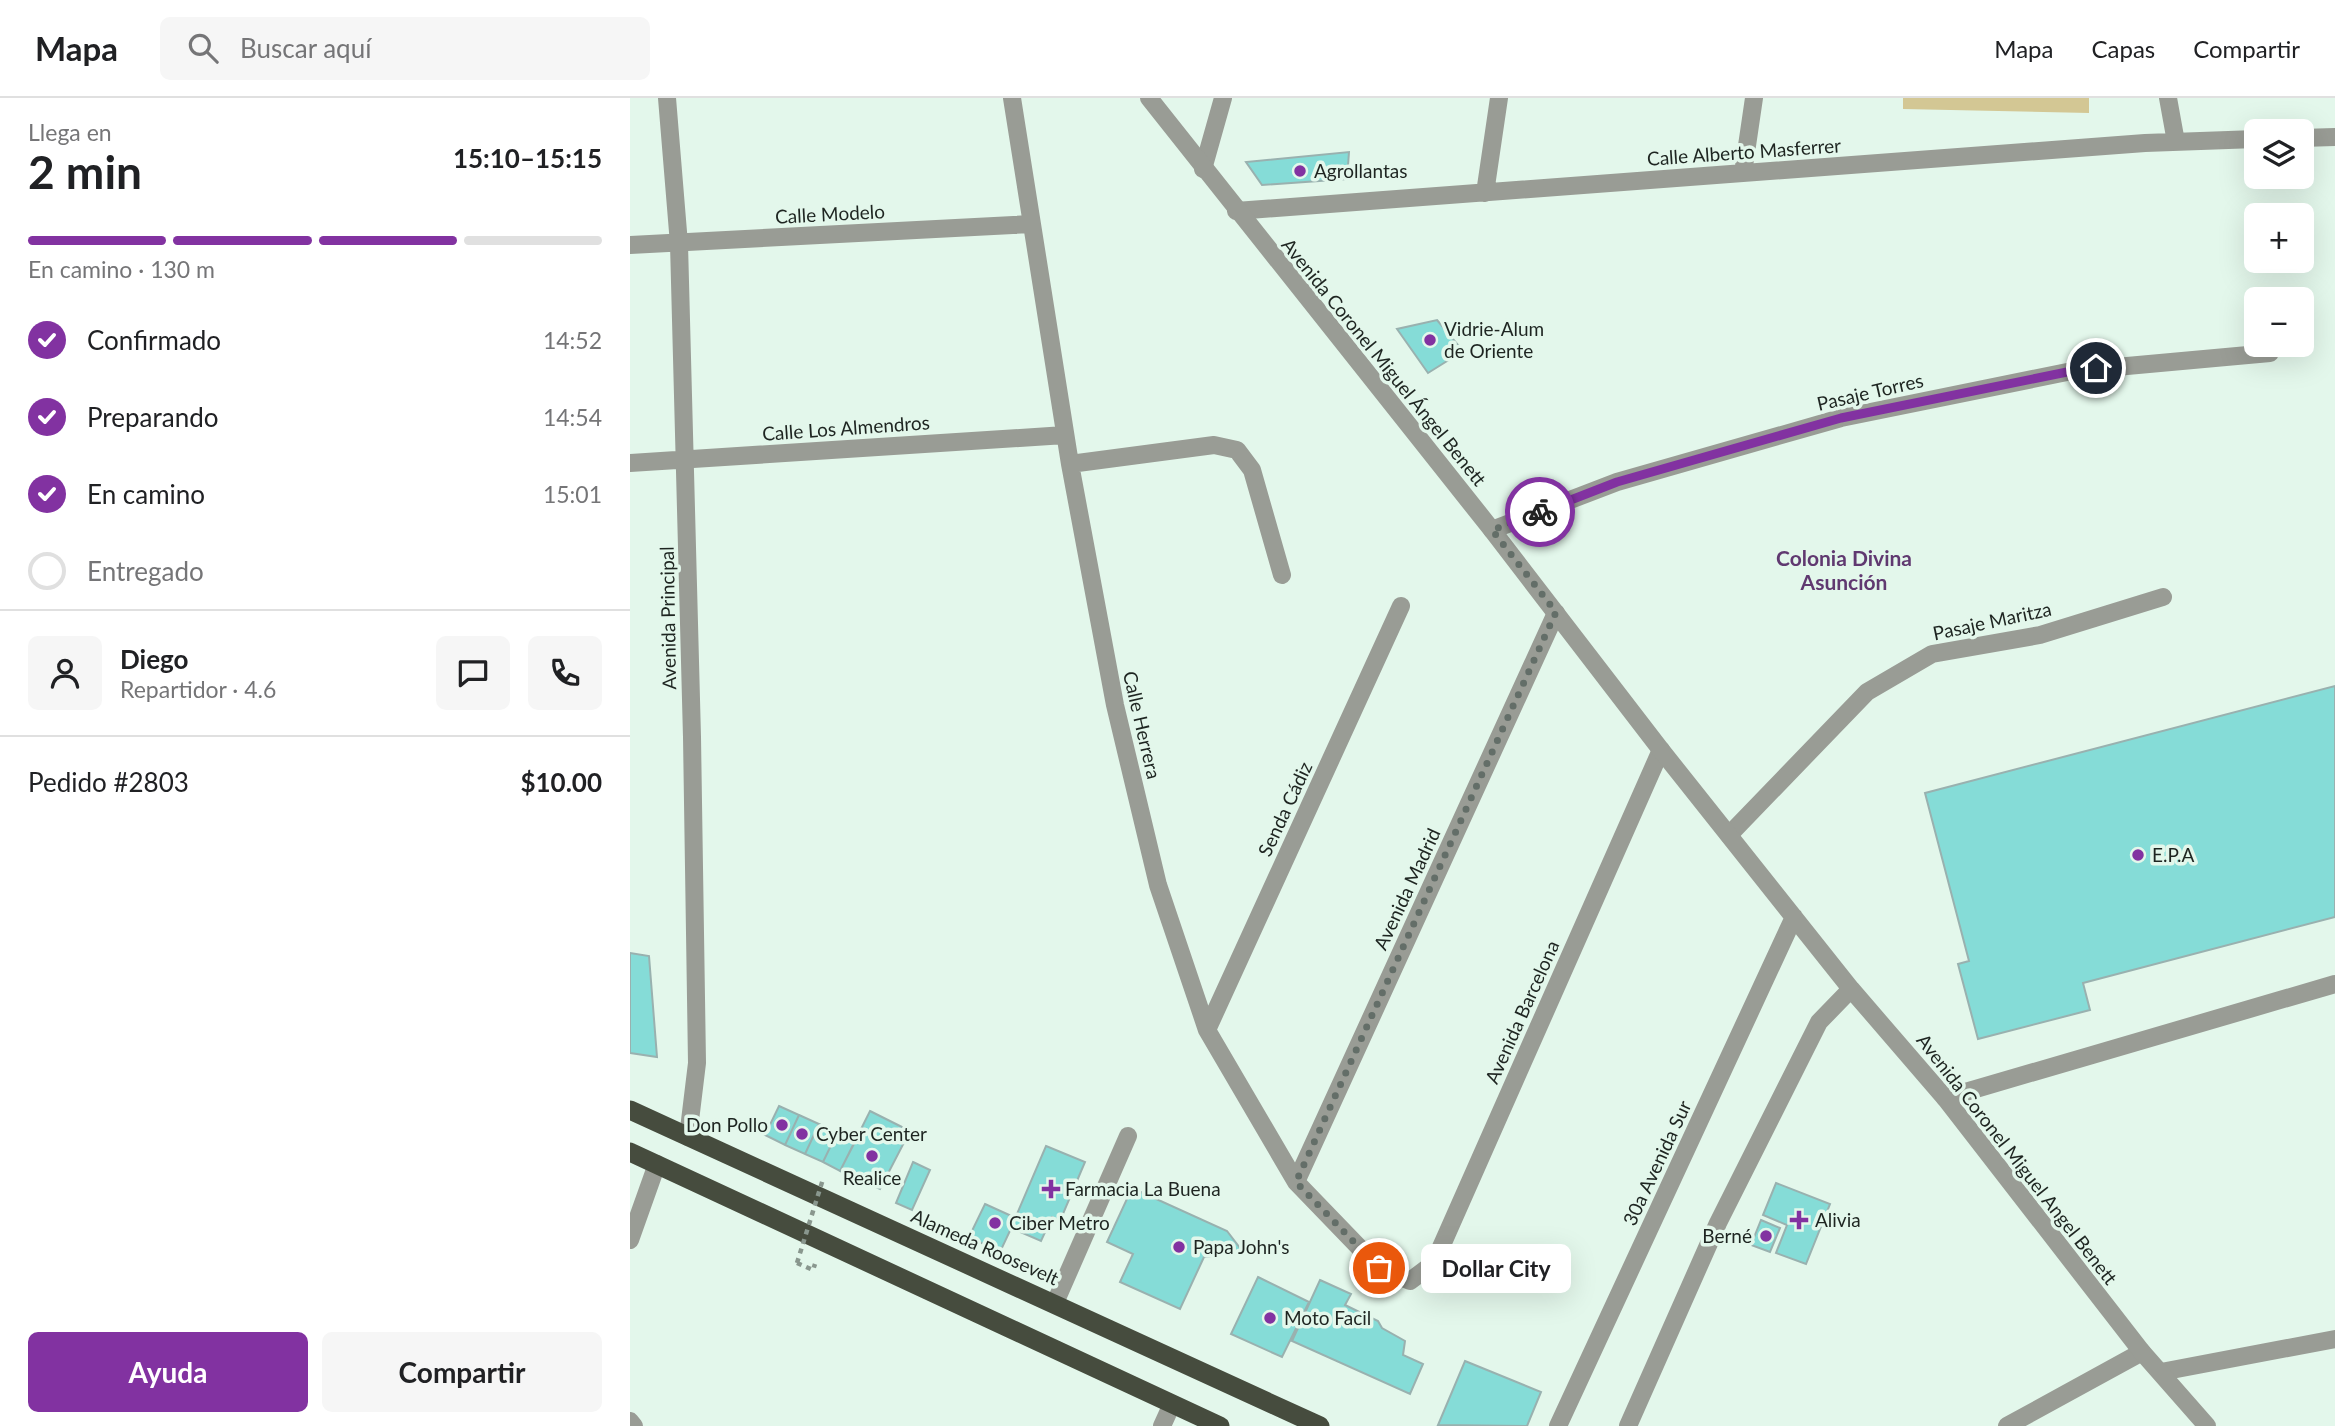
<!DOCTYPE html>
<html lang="es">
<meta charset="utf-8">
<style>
:root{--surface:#fff;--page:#f6f6f6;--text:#202124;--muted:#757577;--line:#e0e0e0;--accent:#8232a1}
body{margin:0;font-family:Lato,sans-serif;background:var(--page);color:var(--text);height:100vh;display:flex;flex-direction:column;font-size:26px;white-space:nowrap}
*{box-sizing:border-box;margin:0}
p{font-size:23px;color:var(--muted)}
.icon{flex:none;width:38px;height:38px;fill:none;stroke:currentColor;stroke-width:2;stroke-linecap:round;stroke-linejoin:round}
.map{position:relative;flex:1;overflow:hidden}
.details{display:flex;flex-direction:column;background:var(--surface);width:630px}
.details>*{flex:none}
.fabs{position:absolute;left:1614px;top:21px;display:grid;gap:14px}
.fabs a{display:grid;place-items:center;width:70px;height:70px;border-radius:10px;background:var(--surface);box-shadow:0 7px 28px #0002;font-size:35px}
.pin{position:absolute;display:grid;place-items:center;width:60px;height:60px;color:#fff;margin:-30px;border:4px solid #fff;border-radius:50%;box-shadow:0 2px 7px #0007}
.courier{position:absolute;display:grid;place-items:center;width:70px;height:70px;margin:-35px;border:5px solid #8232a1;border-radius:50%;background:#fff;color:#222;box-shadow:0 2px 9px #0007}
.bubble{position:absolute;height:49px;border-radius:10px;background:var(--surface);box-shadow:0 7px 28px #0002;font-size:23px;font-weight:700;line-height:49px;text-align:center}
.headline em{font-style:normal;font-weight:700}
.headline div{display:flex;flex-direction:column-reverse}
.headline{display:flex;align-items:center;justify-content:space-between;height:119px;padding:0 28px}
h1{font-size:46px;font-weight:700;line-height:52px}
.bar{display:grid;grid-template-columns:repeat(4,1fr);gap:10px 7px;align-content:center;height:84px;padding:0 28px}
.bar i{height:9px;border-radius:5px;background:var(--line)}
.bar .on{background:var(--accent)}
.bar p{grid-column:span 4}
.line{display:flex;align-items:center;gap:18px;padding:0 28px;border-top:2px solid var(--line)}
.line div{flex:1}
.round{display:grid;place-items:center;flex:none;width:74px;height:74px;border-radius:10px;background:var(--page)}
ol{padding:0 28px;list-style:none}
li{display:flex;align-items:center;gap:21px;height:77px}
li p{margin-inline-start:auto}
li .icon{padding:7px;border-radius:50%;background:var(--accent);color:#fff;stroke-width:4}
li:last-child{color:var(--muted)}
li i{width:38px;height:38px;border:4px solid var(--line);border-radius:50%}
.primary-button{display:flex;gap:14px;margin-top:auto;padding:14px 28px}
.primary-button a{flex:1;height:80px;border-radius:10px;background:var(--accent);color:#fff;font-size:28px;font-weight:700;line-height:80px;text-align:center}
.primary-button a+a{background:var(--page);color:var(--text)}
header{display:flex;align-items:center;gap:42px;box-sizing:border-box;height:98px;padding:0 35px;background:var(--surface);border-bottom:2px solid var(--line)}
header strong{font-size:33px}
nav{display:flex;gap:38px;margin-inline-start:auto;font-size:24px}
.search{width:490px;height:63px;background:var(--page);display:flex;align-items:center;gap:18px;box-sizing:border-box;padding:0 24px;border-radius:10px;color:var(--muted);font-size:26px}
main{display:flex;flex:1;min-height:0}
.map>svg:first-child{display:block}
.green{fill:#d3c794}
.building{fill:#85dcd7;stroke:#99b1af;stroke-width:2}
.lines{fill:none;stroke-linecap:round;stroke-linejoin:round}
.path{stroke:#89978e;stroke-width:4.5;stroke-dasharray:5 5;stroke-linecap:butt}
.service{stroke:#999c95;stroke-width:18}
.minor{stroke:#999c95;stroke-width:18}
.tertiary{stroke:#999c95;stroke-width:18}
.trunk{stroke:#464c3e;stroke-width:19}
.path-bridge{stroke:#89978e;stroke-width:4.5;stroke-dasharray:5 5;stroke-linecap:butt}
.done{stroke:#636e68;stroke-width:7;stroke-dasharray:0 12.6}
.route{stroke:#8232a1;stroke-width:9}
.poi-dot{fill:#8232a1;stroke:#e3f7eb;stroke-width:2.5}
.labels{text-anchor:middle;stroke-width:7;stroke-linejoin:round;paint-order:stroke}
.street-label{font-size:19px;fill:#1e2521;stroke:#e3f7eb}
.poi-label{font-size:19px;fill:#1e2521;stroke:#e3f7eb;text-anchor:start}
.neighbourhood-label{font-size:21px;font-weight:bold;fill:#603970;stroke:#e3f7eb}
</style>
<header>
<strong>Mapa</strong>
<div class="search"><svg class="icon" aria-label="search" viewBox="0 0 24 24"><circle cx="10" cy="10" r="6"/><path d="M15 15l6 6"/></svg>Buscar aquí</div>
<nav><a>Mapa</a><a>Capas</a><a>Compartir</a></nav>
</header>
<main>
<section class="details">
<div class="headline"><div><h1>2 min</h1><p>Llega en</p></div><em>15:10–15:15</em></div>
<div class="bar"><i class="on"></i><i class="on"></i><i class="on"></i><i></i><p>En camino · 130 m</p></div>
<ol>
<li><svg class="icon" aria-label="check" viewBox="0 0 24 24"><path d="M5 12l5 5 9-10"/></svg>Confirmado<p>14:52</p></li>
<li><svg class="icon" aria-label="check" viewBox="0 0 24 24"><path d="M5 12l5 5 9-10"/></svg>Preparando<p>14:54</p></li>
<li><svg class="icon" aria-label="check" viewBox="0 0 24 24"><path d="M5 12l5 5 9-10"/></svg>En camino<p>15:01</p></li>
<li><i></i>Entregado</li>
</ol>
<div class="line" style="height:126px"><a class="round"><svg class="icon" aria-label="person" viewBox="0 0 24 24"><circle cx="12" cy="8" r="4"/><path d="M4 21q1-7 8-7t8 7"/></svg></a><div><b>Diego</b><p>Repartidor · 4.6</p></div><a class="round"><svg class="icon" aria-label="chat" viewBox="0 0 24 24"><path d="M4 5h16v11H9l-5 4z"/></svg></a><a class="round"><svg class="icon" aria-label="phone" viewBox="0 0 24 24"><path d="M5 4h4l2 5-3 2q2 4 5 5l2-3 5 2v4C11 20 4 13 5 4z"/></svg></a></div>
<div class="line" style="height:91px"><div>Pedido #2803</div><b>$10.00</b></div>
<div class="primary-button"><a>Ayuda</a><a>Compartir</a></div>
</section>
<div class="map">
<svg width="1705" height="1328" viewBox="0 0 1705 1328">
<rect width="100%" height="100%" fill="#e3f7eb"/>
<path class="green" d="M1273 0H1459V15L1273 11Z"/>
<path class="building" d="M719 54 717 81 632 87 616 64Z
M807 222 833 253 798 275 767 231Z
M1705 588V819L1453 885 1460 912 1348 941 1328 866 1339 863 1295 695Z
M0 855 19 858 27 959 0 955Z
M149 1008 169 1017 155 1047 135 1037Z
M240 1013 280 1033 250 1091 210 1073Z
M169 1017 189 1026 175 1056 155 1047Z
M189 1026 207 1035 193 1064 175 1056Z
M207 1035 225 1044 210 1073 193 1064Z
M416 1048 455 1064 430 1123 422 1119 411 1143 381 1130Z
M283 1064 300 1072 282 1112 266 1105Z
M1146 1085 1200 1106 1176 1166 1146 1155 1157 1127 1133 1117Z
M502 1090 597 1133 613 1154 574 1159 550 1211 490 1184 503 1156 477 1144Z
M355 1106 386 1120 370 1154 339 1139Z
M1131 1122 1150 1130 1140 1154 1121 1147Z
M628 1179 679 1204 652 1259 601 1236Z
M690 1182 721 1196 715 1207 748 1223 752 1230 775 1243 773 1257 793 1266 780 1296 662 1243Z
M835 1263 911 1294 897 1328 808 1327Z"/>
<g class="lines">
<path class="path" d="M167 1165 183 1172 185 1166"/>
<path class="service" d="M1315 1000 1705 886
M0 1142 27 1066
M425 1205 498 1038
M0 1323 4 1328
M532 1328 542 1306"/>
<path class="minor" d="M37 0 49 146 62 639 67 965 58 1039
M382 0 440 366 485 607 528 787 577 932 666 1084 749 1170 780 1183 804 1165 1031 652
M1538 0 1546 44
M1671 40 1705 39
M573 71 593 0
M1113 75 1124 0
M855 95 869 0
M606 113 1515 45 1626 41
M0 147 402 126
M0 365 435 337
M440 366 584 347 607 352 622 372 652 477
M862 432 987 384 1211 320 1442 273 1640 255
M1099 737 1237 594 1302 556 1410 537 1533 499
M577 932 771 508
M666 1084 926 515
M1531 1274 1705 1241
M1377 1328 1512 1254"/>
<path class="tertiary" d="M519 0 862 432 1031 652 1221 891 1315 1000 1512 1254 1577 1328
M928 1328 1164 819
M998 1328 1088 1125 1189 924 1221 891"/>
<path class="trunk" d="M0 1012 690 1328
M0 1054 590 1328"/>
<path class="path-bridge" d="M167 1165 193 1081"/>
</g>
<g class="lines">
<path class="done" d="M749 1170 666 1084 926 514 862 432 910 414"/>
<path class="route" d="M910 414 987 384 1211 320 1442 273 1466 270"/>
</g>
<g class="poi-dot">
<circle cx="670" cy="73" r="7"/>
<circle cx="800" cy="242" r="7"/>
<circle cx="1508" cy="757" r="7"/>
<circle cx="152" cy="1027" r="7"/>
<circle cx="172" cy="1036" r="7"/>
<circle cx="242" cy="1058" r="7"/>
<path d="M417.5 1080.5h7v7h7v7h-7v7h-7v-7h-7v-7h7z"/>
<path d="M1165.5 1111.5h7v7h7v7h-7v7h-7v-7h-7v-7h7z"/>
<circle cx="365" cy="1125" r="7"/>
<circle cx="1136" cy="1138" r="7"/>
<circle cx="549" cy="1149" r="7"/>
<circle cx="640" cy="1220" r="7"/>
</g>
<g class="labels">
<g class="street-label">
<text transform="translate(1114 54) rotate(-4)" y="7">Calle Alberto Masferrer</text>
<text transform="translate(200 116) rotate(-3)" y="7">Calle Modelo</text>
<text transform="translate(754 264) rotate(51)" y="7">Avenida Coronel Miguel Ángel Benett</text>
<text transform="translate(1240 294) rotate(-13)" y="7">Pasaje Torres</text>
<text transform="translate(216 330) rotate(-4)" y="7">Calle Los Almendros</text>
<text transform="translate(38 520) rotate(-91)" y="7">Avenida Principal</text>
<text transform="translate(1362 523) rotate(-12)" y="7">Pasaje Maritza</text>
<text transform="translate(512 627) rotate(77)" y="7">Calle Herrera</text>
<text transform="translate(655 711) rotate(-65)" y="7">Senda Cádiz</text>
<text transform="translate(777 791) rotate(-65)" y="7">Avenida Madrid</text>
<text transform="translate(892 914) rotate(-66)" y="7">Avenida Barcelona</text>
<text transform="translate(1387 1061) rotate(52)" y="7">Avenida Coronel Miguel Angel Benett</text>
<text transform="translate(1027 1065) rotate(-65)" y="7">30a Avenida Sur</text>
<text transform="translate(355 1149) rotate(24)" y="7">Alameda Roosevelt</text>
</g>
<g class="poi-label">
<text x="684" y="80">Agrollantas</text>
<text x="814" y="238">Vidrie-Alum<tspan x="814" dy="22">de Oriente</tspan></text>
<text x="1522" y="764">E.P.A</text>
<text x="138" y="1034" text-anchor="end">Don Pollo</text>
<text x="186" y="1043">Cyber Center</text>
<text x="242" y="1087" text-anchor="middle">Realice</text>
<text x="435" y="1098">Farmacia La Buena</text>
<text x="1185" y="1129">Alivia</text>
<text x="379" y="1132">Ciber Metro</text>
<text x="1122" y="1145" text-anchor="end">Berné</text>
<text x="563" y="1156">Papa John's</text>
<text x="654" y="1227">Moto Facil</text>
</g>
<g class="neighbourhood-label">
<text x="1214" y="468">Colonia Divina<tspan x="1214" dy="24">Asunción</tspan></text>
</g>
</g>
</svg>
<div class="fabs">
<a><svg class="icon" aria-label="layers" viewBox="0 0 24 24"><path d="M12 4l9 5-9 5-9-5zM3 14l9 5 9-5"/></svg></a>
<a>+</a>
<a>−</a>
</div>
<div class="pin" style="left:749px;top:1170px;background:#ea580c"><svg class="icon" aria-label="bag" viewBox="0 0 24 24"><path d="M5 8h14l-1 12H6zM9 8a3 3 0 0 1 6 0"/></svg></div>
<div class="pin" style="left:1466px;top:270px;background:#1f2937"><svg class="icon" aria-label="home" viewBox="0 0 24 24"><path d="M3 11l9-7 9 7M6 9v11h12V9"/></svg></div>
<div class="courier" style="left:910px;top:414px"><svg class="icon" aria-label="bike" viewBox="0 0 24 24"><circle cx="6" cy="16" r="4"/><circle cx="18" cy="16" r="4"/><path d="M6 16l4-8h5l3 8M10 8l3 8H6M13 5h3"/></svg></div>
<div class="bubble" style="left:791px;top:1146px;width:150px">Dollar City</div>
</div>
</main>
